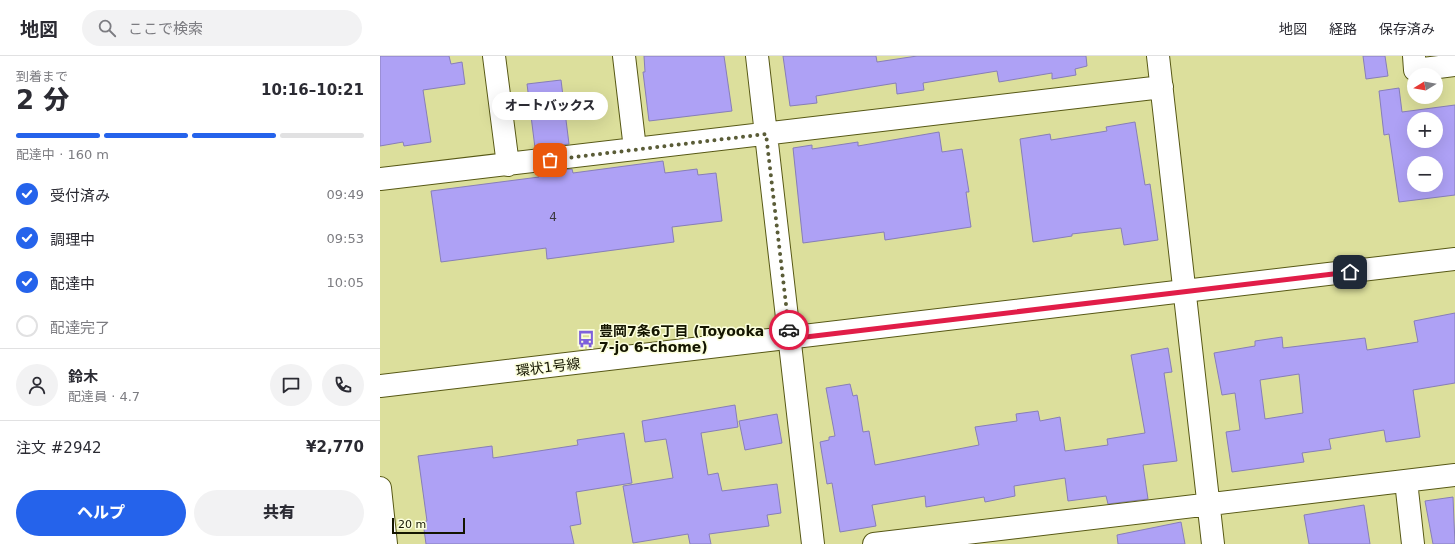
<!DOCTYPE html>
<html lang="ja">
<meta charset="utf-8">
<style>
:root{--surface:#fff;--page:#f2f2f3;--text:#2b2b33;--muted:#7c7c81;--line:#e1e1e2;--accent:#2563eb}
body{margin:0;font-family:"DejaVu Sans","Noto Sans JP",sans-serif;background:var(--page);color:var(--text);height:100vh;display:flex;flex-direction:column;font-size:15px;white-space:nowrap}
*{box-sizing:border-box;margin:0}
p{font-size:13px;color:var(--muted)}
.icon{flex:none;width:22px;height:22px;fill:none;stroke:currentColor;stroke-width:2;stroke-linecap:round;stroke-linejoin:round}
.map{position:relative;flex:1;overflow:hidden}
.side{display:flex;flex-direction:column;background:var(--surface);width:380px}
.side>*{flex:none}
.needle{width:26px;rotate:259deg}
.controls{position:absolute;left:1027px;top:12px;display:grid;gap:8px}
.controls a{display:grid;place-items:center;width:36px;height:36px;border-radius:50%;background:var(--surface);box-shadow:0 4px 16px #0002;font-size:20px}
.scale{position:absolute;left:12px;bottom:10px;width:73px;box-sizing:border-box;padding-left:4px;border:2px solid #141500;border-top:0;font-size:11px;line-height:14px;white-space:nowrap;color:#141500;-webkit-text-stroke:3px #fbfedc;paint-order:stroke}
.pin{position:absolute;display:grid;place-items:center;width:34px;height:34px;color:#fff;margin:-17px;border-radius:8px;box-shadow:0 2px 6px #0006}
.courier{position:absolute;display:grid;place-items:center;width:40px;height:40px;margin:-20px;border:3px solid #e11d48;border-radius:50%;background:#fff;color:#222;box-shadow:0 1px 5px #0007}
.bubble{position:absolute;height:28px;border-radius:14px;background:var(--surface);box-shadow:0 4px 16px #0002;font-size:13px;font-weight:800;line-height:28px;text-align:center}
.overview em{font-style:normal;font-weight:800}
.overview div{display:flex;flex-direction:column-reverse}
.overview{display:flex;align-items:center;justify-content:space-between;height:68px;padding:0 16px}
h1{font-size:26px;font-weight:800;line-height:30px}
.bar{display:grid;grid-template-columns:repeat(4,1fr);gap:6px 4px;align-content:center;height:48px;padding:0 16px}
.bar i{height:5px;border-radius:3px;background:var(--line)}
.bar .current{background:var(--accent)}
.bar p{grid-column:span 4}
.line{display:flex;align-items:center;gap:10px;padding:0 16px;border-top:1px solid var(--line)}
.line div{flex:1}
.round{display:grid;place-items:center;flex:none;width:42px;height:42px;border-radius:21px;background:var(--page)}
ol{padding:0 16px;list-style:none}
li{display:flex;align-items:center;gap:12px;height:44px}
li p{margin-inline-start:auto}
li .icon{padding:4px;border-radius:50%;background:var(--accent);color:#fff;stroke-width:4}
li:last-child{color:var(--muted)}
li i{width:22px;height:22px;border:2px solid var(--line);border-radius:50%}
.button{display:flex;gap:8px;margin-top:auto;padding:8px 16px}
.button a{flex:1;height:46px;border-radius:24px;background:var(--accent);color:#fff;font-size:16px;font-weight:800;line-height:46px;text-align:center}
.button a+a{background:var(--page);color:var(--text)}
header{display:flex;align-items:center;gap:24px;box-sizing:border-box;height:56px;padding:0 20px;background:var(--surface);border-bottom:1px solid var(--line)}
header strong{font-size:19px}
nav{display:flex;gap:22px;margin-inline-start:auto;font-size:14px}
.search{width:280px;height:36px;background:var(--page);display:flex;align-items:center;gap:10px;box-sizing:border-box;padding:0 14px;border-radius:22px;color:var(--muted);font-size:15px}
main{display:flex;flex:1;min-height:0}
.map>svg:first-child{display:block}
.building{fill:#aea1f5;stroke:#877eb8;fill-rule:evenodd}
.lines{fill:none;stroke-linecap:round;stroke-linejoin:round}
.minor-casing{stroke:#575815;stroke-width:24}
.major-casing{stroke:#575815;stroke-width:24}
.minor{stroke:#fff;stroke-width:22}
.major{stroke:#fff;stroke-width:22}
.done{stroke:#5a5c37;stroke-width:4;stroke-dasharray:0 7.2}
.route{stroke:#e11d48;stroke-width:5}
.labels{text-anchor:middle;stroke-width:3;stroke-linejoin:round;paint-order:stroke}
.number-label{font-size:12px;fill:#3a383d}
.poi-label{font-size:14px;font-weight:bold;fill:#141500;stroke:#fbfedc;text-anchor:start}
.street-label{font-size:14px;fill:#141500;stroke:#fbfedc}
</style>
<header>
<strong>地図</strong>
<div class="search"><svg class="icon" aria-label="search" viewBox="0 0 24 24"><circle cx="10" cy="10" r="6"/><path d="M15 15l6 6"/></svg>ここで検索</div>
<nav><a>地図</a><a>経路</a><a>保存済み</a></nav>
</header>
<main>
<section class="side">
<div class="overview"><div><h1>2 分</h1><p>到着まで</p></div><em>10:16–10:21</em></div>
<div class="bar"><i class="current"></i><i class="current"></i><i class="current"></i><i></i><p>配達中 · 160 m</p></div>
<ol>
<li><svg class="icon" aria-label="check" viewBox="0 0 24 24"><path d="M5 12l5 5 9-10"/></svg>受付済み<p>09:49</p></li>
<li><svg class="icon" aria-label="check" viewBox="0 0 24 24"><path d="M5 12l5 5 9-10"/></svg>調理中<p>09:53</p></li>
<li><svg class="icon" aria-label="check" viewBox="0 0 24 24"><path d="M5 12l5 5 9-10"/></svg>配達中<p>10:05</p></li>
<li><i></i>配達完了</li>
</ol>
<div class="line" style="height:72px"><a class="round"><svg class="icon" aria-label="person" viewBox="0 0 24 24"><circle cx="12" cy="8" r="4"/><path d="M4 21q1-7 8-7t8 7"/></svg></a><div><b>鈴木</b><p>配達員 · 4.7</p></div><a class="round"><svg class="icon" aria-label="chat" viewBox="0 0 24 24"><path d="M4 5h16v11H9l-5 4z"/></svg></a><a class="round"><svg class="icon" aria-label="phone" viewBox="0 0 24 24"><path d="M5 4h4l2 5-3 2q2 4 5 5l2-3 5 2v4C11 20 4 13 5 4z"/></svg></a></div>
<div class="line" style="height:52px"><div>注文 #2942</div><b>¥2,770</b></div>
<div class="button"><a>ヘルプ</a><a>共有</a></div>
</section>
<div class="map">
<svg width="1075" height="488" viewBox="0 0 1075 488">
<rect width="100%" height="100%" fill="#dcdf9c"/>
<path class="building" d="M0 0H69L71 8 82 6 85 28 43 34 51 86 24 90 23 86 0 90Z
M264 0H344L352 55 269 65 263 16H265Z
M403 0H496L497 6 537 0H706L707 10 695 13 696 19 672 23V17L619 26 617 15 543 27 544 34 517 38 516 27 436 40 437 47 410 50Z
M983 0H1005L1008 20 986 23Z
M181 24 189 88 155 92 147 28Z
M1019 32 1022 56 1075 49V139L1019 146 1009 78 1004 79 999 35ZM1034 63H1056V85H1034ZM1034 107H1056V129H1034Z
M755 66 765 129 770 128 778 184 744 189 741 172 692 178V180L653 186 640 83 670 78 671 84 727 75 726 71Z
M559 76 562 96 582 93 589 136H586L591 171 505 184 504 176 423 187 413 92 432 89V93L478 86V90Z
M283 105 285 117 317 113 318 119 336 117 342 165 292 171 294 186 167 203 166 192 61 206 51 135 159 121 158 117 192 113 193 117Z
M1075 257V327L1033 334 1040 381 1006 386 1004 374 949 383 951 393 922 397 924 406 852 416 846 376 860 374 855 337 842 339 834 297 875 290V285L902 281 903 292 985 282 987 294 1038 286 1034 265ZM919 318 923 357 885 363 880 324Z
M788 292 792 316 784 317 797 405 763 409 768 443 728 448 726 440 688 445 685 422 634 430 635 440 605 446 604 441 546 451 545 440 492 449 496 470 460 476 452 427 447 428 440 386 449 384V381L455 380 446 332 470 328 473 340 477 339 483 376 489 375 495 409 599 389 595 371 637 365 636 358 658 355 660 365 680 361 685 395 728 389 727 383 765 377 751 299Z
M355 349 358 371 321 377 328 419 338 417 342 435 397 428 401 457 387 459 389 470 329 478 331 488H310L308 478 253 487 243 430 293 422 286 383 265 386 262 365Z
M397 358 402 387 365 394 359 365Z
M244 377 252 427 196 436 201 468 190 470 194 488H46L43 466 47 465 38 400 112 390 113 402 198 389 197 384Z
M1073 441 1075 488H1053L1045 445Z
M984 449 990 488H929L924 459Z
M801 466 805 488H738L737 479Z"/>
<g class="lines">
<g class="minor-casing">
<path id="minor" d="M114 0 128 109
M244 0 255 93
M377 0 433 488
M778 0 833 488
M1034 0 1035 14 1075 9
M0 123 782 31
M1026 425 1033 488
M0 432 6 488
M494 488 1075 419"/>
</g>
<g class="major-casing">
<path id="major" d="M0 330 1075 203"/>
</g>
<use href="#minor" class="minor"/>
<use href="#major" class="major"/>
</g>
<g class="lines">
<path class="done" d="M170 104 386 78 409 274"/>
<path class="route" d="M409 274V283L970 216"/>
</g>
<defs>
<g id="bus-bare" transform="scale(1.38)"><path d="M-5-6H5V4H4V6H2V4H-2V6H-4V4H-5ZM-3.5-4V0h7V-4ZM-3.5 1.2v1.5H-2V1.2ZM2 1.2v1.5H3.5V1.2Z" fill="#7e61db" stroke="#fbfedc" stroke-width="2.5" paint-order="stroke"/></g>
</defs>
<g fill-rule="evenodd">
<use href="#bus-bare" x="206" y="283"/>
</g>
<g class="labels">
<g class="number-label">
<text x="173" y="165">4</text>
</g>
<g class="poi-label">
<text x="219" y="280">豊岡7条6丁目 (Toyooka<tspan x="219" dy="16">7-jo 6-chome)</tspan></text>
</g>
<g class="street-label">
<text transform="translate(168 311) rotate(-7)" y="5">環状1号線</text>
</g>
</g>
</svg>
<div class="controls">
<a><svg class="needle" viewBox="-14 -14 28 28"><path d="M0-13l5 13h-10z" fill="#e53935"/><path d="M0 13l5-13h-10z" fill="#7c7c81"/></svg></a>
<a>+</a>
<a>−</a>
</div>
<div class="scale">20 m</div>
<div class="pin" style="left:170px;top:104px;background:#ea580c"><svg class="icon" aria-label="bag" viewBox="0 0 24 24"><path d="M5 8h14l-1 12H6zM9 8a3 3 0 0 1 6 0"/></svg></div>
<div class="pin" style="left:970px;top:216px;background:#1f2937"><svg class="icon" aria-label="home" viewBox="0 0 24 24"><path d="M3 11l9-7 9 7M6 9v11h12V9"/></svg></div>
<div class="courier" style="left:409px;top:274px"><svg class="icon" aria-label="car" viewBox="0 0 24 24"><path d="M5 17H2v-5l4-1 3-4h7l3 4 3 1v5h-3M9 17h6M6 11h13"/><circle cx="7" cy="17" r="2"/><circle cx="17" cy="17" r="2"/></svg></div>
<div class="bubble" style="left:112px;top:36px;width:116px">オートバックス</div>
</div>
</main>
